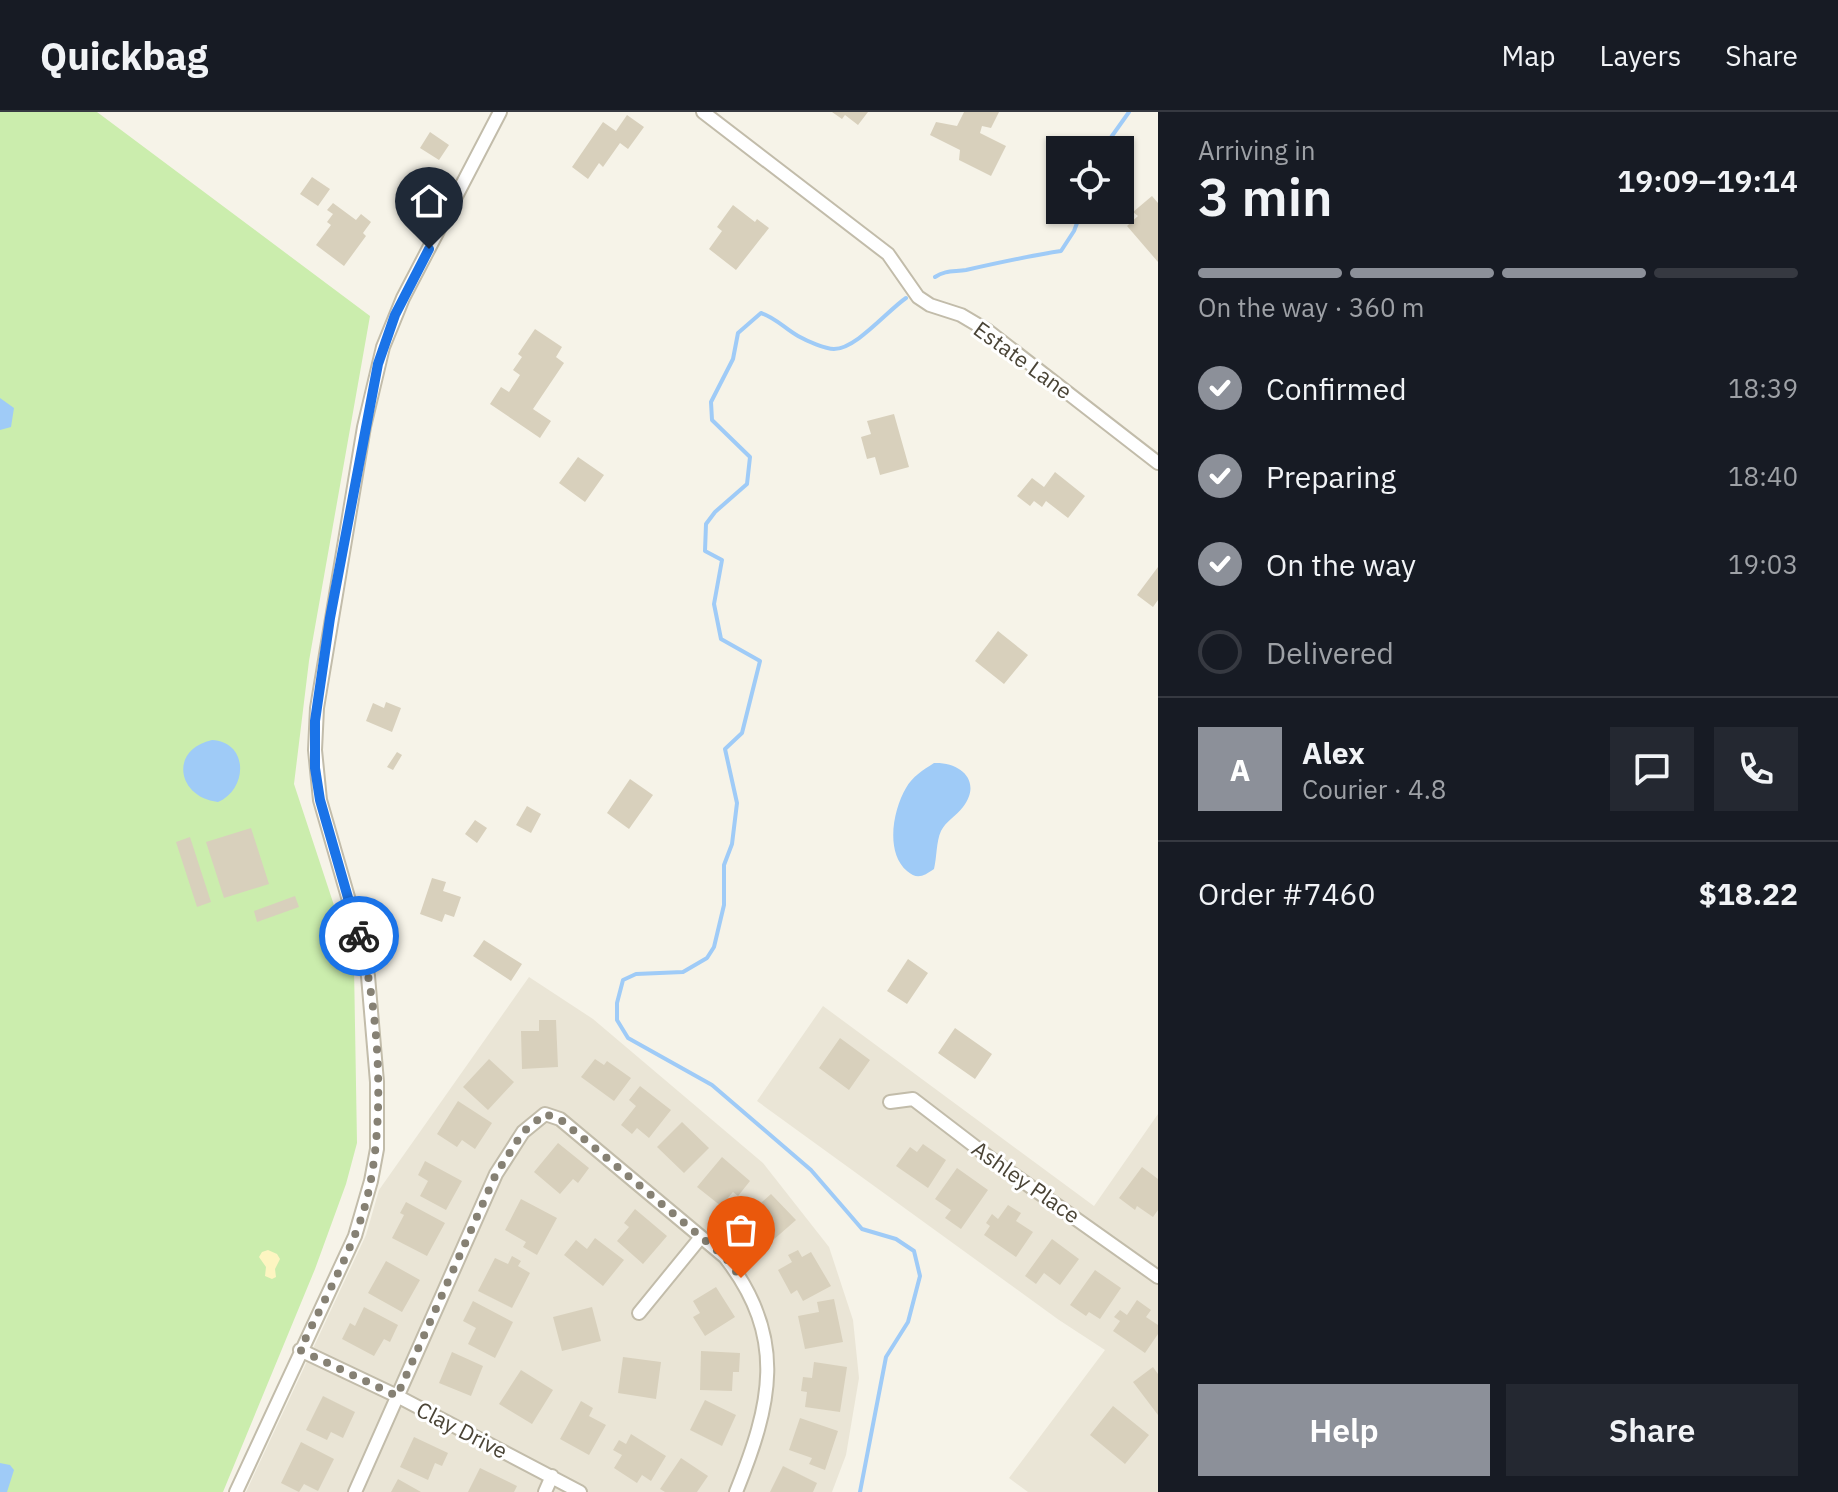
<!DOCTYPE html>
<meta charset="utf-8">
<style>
:root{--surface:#171b24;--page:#242831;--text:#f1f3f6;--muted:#9ea1a6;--line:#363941;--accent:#8c9099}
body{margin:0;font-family:"IBM Plex Sans",sans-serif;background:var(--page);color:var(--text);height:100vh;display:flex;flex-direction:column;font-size:30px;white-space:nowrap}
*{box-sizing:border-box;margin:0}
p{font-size:26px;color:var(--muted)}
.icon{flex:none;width:44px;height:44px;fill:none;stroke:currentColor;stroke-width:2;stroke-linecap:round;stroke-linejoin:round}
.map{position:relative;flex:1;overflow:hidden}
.drawer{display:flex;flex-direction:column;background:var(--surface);width:680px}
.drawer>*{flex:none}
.buttons{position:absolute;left:1046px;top:24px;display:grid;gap:16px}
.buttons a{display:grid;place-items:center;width:88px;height:88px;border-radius:0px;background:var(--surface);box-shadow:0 2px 6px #0004;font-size:40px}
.pin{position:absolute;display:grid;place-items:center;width:68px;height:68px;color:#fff;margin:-82px -34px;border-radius:50% 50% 50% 0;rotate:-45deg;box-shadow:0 0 8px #0007}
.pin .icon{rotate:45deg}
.courier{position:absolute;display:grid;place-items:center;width:80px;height:80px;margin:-40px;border:6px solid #1a73e8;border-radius:50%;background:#fff;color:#222;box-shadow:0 2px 10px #0007}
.summary em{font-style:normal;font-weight:600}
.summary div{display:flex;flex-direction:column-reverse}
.summary{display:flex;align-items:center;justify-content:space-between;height:136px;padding:0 40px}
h1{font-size:52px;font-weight:600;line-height:60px}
.bar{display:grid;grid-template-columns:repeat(4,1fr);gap:12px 8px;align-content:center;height:96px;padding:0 40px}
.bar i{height:10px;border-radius:6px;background:var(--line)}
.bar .current{background:var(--accent)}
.bar p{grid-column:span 4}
.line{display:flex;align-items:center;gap:20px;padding:0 40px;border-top:2px solid var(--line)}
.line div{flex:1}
.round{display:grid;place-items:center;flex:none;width:84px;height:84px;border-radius:0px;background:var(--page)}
ol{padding:0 40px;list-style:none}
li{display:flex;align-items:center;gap:24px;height:88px}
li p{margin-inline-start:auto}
li .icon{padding:8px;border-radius:50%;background:var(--accent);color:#fff;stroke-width:4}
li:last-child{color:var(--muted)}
li i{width:44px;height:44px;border:4px solid var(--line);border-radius:50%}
.action{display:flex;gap:16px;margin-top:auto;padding:16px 40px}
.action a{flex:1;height:92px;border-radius:0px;background:var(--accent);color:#fff;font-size:32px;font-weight:600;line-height:92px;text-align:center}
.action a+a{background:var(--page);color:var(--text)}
header{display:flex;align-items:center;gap:48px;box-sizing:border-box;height:112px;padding:0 40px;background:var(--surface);border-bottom:2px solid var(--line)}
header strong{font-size:38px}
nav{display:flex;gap:44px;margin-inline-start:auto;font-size:28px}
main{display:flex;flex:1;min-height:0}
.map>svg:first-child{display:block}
.residential{fill:#eae5d6}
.green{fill:#cbedad}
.sand{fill:#fdf5c1}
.water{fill:#9fcbf7}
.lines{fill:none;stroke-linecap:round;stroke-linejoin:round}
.stream{stroke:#9fcbf7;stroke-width:4}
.building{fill:#d8d0bc}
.street-casing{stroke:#c2bcaa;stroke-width:16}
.street{stroke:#fff;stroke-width:12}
.done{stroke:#868174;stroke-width:8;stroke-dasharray:0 14.4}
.route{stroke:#1a73e8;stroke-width:10}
.labels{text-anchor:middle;stroke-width:6;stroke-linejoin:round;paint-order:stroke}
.street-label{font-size:22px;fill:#4a4436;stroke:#fff}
</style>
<header>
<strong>Quickbag</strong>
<nav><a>Map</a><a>Layers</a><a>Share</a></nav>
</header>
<main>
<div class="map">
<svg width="1158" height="1380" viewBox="0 0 1158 1380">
<rect width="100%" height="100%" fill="#f6f3e8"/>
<path class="residential" d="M529 865 593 907 763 1051 829 1135 853 1208 859 1266 846 1343 832 1380H246L366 1123 379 1078Z
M823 894 1094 1094 1158 1002V1380H1028L1009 1366 1105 1238 1059 1208 757 989Z"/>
<path class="green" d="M0 0H97L370 204 309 549 294 672 354 854 357 1031 346 1072 315 1157 223 1380H0Z"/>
<path class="sand" d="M268 1138 277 1142 280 1147 275 1157 276 1165 272 1167 265 1164 266 1155 259 1145 262 1140Z"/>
<path class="water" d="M0 286 14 296 11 315 0 318Z
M212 628C249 630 248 677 218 690 178 686 168 638 212 628Z
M934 651C962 650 982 670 963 695 956 704 946 709 941 719 936 730 937 745 934 757 924 764 917 768 907 759 885 740 893 698 906 676 912 665 923 658 934 651Z
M0 1351 10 1353 14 1358 7 1380H0Z"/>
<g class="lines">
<path class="stream" d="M1102 38 1129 0
M935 165C945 158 955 160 966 158 997 151 1028 144 1061 139L1074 119 1082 98
M860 1380 886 1245 908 1210 920 1164 914 1139 896 1127 862 1117 811 1058 712 973 628 926 617 908V891L623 868 636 862 683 860 707 846 714 835 724 793V753L732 732 737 691 725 637 742 621 760 549 721 527 714 492 722 448 705 439 706 412 715 400 747 372 750 345 712 308 711 290 733 247 738 221 761 201C776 206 784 216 798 224 807 229 825 237 834 237 856 237 887 199 906 186"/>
</g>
<path class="building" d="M832 0H868L858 13 845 3 842 7Z
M964 0H999L991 16 982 14 980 21 1006 34 991 64 959 48 960 38 930 23 936 10 957 14Z
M627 3 644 15 628 37 620 31 603 55 599 51 588 67 572 55 603 10 616 19Z
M430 20 449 33 439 48 420 36Z
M312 65 330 77 318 94 300 82Z
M1152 84 1158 91V150L1127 114 1138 104 1133 100Z
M333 91 356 108 361 102 371 110 363 121 366 124 344 154 316 133 331 113 327 110 333 102 327 98Z
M733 93 755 110 757 107 769 116 736 158 709 137 722 119 717 115Z
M535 217 562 235 556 245 564 251 533 297 551 309 540 326 490 292 501 275 509 280 520 263 513 258 522 245 518 242Z
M894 302 909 355 880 363 875 345 867 347 861 325 871 322 867 309Z
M578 345 604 363 585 390 559 371Z
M1055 360 1085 384 1068 406 1046 389 1042 395 1034 389 1030 394 1017 384 1032 366 1044 375Z
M1158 455V488L1153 495 1137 483Z
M998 519 1028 543 1004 572 975 549Z
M386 590 401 596 392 620 366 609 373 591 384 596Z
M397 640 402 643 393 658 387 655Z
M630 667 653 683 629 717 607 701Z
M527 694 541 702 531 721 516 713Z
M475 708 487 716 477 731 465 722Z
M251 716 269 772 224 786 206 730Z
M190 725 211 790 197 795 176 730Z
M432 766 446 770 443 779 461 785 454 805 445 802 442 810 420 802Z
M295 784 299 795 257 810 254 799Z
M484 828 522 852 511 869 473 844Z
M908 847 928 861 907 892 887 879Z
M539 908H556L558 955 522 957 521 919H539Z
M955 916 992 942 975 967 938 941Z
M840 926 870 948 849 978 819 956Z
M489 947 514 970 488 998 463 975Z
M595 947 604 953 607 949 631 966 614 989 581 965Z
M640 974 671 998 649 1026 637 1016 632 1022 621 1013 636 994 629 988Z
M458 989 492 1011 475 1037 462 1028 457 1035 437 1022Z
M682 1010 709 1036 684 1061 657 1035Z
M558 1031 589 1056 578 1071 573 1067 560 1082 534 1060Z
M923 1032 946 1048 928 1076 896 1054 910 1035 917 1040Z
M722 1045 750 1069 738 1084 733 1080 721 1094 697 1075Z
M425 1049 462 1069 446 1098 420 1084 428 1069 418 1063Z
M1142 1055 1158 1067V1098L1153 1105 1137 1094 1135 1098 1119 1086Z
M957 1056 988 1078 961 1117 945 1106 951 1098 935 1087Z
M771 1082 796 1108 764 1136 752 1122 758 1116 747 1103Z
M521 1087 557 1106 537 1143 523 1135 526 1130 505 1118Z
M406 1090 445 1111 427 1144 392 1126 404 1103 400 1101Z
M1008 1093 1021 1101 1016 1109 1033 1120 1016 1145 984 1123 990 1114 986 1111 992 1102 998 1107Z
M635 1097 667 1124 643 1152 617 1129 629 1115 624 1111Z
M595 1126 624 1148 603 1174 564 1143 576 1128 587 1137Z
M1052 1127 1079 1147 1060 1173 1044 1161 1036 1172 1025 1164Z
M798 1138 802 1145 811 1140 831 1174 803 1189 797 1178 791 1182 778 1158 792 1150 788 1143Z
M512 1144 521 1149 518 1154 530 1161 512 1196 478 1179 495 1146 508 1152Z
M386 1149 420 1168 402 1200 368 1181Z
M1095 1158 1121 1176 1100 1207 1089 1200 1086 1204 1070 1193Z
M716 1175 735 1205 705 1224 693 1205 700 1201 693 1189Z
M834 1187 843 1230 805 1237 798 1204 819 1200 817 1190Z
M1137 1188 1151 1198 1146 1205 1158 1213V1222L1145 1241 1113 1219 1120 1209 1114 1205 1120 1198 1127 1203Z
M473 1189 513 1210 495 1246 468 1232 476 1216 463 1209Z
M364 1195 398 1213 390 1230 384 1227 374 1244 342 1227 350 1211 355 1214Z
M592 1195 601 1229 562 1239 553 1205Z
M701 1239 740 1241 739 1260H733L732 1279 700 1278Z
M452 1240 483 1254 471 1284 439 1271Z
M623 1245 661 1250 656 1287 618 1281Z
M814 1250 847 1255 840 1300 805 1295 807 1280 801 1279 803 1265 812 1266Z
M1153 1255 1158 1262V1303L1133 1270Z
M521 1258 553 1278 532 1312 499 1292Z
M323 1284 355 1300 343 1326 331 1320 327 1328 306 1318Z
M705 1288 736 1303 722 1334 690 1318Z
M581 1289 593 1296 589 1304 606 1313 589 1343 560 1327Z
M1113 1294 1149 1323 1125 1352 1090 1323Z
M800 1306 838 1319 825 1358 809 1352 812 1346 789 1338Z
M631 1322 666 1344 651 1369 642 1363 637 1371 614 1356 622 1343 613 1338 619 1328 626 1332Z
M414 1325 448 1341 442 1354 435 1351 428 1368 400 1355Z
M301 1330 334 1347 318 1379 304 1372 299 1380 281 1371Z
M681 1346 708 1364 697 1380H665L660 1377Z
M783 1354 817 1371 813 1380H770Z
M480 1356 517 1374 514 1380H468Z
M398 1367 421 1380H391Z"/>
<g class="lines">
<g class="street-casing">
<path id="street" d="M703 0 888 142 918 185 930 193 961 203 988 219 1158 351
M890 990 913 987 990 1046 1158 1165
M639 1201 701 1125
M300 1238 397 1284 580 1380
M236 1380 355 1124 371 1069 377 1037V970L368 864 352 799 320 688 315 638 317 596 364 315 383 235 403 186 500 0
M355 1380 496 1062 523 1020 545 1002 560 1007 725 1145C788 1226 771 1293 736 1380
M545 1380 552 1364"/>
</g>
<use href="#street" class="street"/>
</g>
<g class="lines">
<path class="done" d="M359 824C381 903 387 1026 362 1104 346 1150 321 1194 300 1238L397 1284 496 1062 523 1020 545 1002 560 1007 725 1145 741 1166"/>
<path class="route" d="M359 824 320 688 315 656V609L330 506 378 252 395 203 429 137"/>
</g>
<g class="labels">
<g class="street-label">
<text transform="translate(1023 248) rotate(36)" y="8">Estate Lane</text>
<text transform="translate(1026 1070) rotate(35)" y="8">Ashley Place</text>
<text transform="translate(462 1318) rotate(27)" y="8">Clay Drive</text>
</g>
</g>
</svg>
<div class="buttons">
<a><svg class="icon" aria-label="locate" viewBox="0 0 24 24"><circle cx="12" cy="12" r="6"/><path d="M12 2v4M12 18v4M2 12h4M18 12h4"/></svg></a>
</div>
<div class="pin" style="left:741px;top:1166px;background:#ea580c"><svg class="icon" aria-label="bag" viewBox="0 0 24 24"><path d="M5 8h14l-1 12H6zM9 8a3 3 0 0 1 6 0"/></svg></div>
<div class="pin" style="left:429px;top:137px;background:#1f2937"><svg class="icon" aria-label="home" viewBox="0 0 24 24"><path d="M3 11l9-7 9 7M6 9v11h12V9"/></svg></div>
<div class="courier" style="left:359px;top:824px"><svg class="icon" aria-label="bike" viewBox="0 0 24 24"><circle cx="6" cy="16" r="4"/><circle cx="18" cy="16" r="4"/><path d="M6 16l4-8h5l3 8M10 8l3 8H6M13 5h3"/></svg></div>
</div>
<section class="drawer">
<div class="summary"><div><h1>3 min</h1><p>Arriving in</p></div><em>19:09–19:14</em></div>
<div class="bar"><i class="current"></i><i class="current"></i><i class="current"></i><i></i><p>On the way · 360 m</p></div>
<ol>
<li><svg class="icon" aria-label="check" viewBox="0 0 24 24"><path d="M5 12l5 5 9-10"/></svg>Confirmed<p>18:39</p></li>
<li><svg class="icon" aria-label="check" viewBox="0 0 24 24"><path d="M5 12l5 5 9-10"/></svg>Preparing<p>18:40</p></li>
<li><svg class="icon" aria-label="check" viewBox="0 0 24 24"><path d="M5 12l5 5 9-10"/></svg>On the way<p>19:03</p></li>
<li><i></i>Delivered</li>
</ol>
<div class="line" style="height:144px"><b class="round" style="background:var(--accent);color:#fff">A</b><div><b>Alex</b><p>Courier · 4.8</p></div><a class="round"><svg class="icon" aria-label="chat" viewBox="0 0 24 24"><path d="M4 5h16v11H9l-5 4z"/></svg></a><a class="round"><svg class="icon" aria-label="phone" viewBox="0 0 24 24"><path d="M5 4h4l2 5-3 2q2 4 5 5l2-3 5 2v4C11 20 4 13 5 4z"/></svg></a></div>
<div class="line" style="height:104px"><div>Order #7460</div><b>$18.22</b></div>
<div class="action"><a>Help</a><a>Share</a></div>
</section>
</main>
